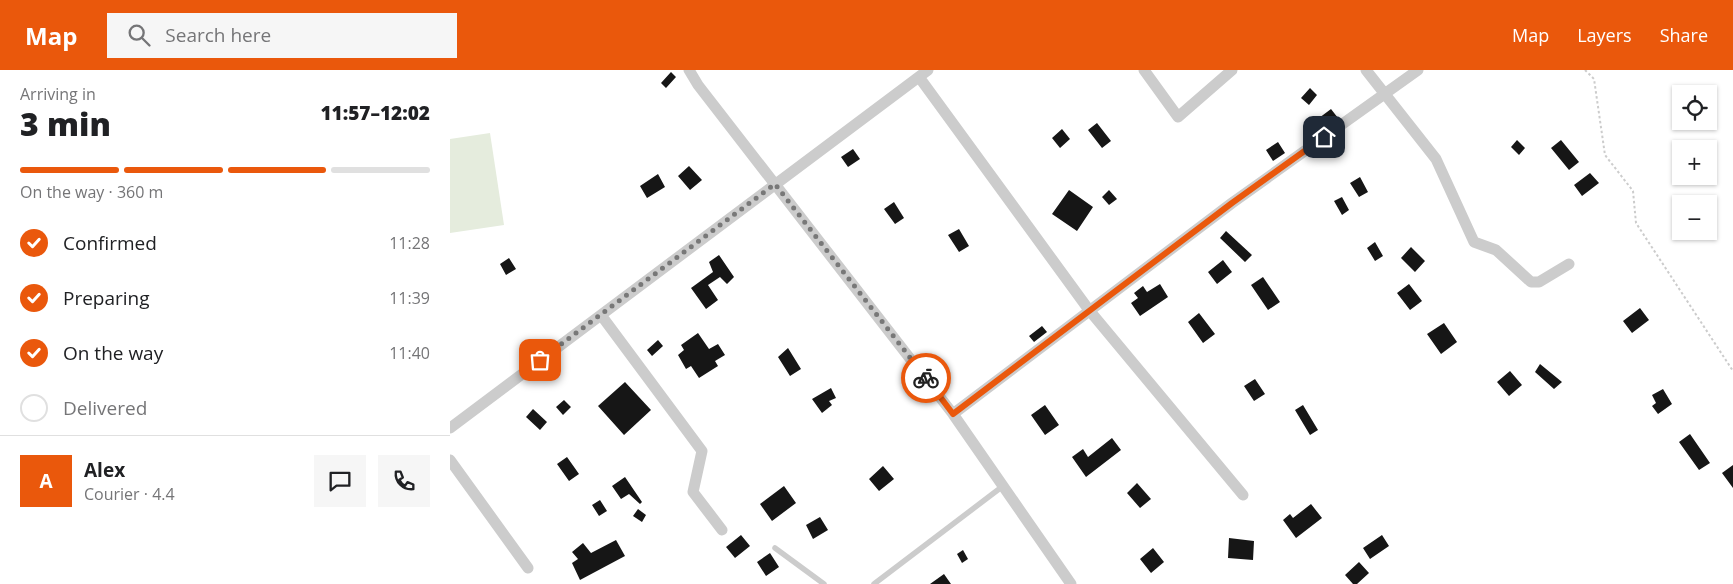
<!DOCTYPE html>
<meta charset="utf-8">
<style>
:root{--surface:#fff;--page:#f6f6f6;--text:#202124;--muted:#757577;--line:#e0e0e0;--accent:#ea580c}
body{margin:0;font-family:"Open Sans",sans-serif;background:var(--page);color:var(--text);height:100vh;display:flex;flex-direction:column;font-size:19px;white-space:nowrap}
*{box-sizing:border-box;margin:0}
p{font-size:16px;color:var(--muted)}
.icon{flex:none;width:28px;height:28px;fill:none;stroke:currentColor;stroke-width:2;stroke-linecap:round;stroke-linejoin:round}
.map{position:relative;flex:1;overflow:hidden}
.side{display:flex;flex-direction:column;background:var(--surface);width:450px}
.side>*{flex:none}
.buttons{position:absolute;left:1222px;top:15px;display:grid;gap:10px}
.buttons a{display:grid;place-items:center;width:45px;height:45px;border-radius:0px;background:var(--surface);box-shadow:0 1px 4px #0004;font-size:25px}
.pin{position:absolute;display:grid;place-items:center;width:42px;height:42px;color:#fff;margin:-21px;border-radius:10px;box-shadow:0 2px 8px #0006}
.courier{position:absolute;display:grid;place-items:center;width:50px;height:50px;margin:-25px;border:4px solid #ea580c;border-radius:50%;background:#fff;color:#222;box-shadow:0 1px 6px #0007}
.head em{font-style:normal;font-weight:800}
.head div{display:flex;flex-direction:column-reverse}
.head{display:flex;align-items:center;justify-content:space-between;height:85px;padding:0 20px}
h1{font-size:32px;font-weight:800;line-height:38px}
.bar{display:grid;grid-template-columns:repeat(4,1fr);gap:8px 5px;align-content:center;height:60px;padding:0 20px}
.bar i{height:6px;border-radius:4px;background:var(--line)}
.bar .on{background:var(--accent)}
.bar p{grid-column:span 4}
.line{display:flex;align-items:center;gap:12px;padding:0 20px;border-top:1px solid var(--line)}
.line div{flex:1}
.round{display:grid;place-items:center;flex:none;width:52px;height:52px;border-radius:0px;background:var(--page)}
ol{padding:0 20px;list-style:none}
li{display:flex;align-items:center;gap:15px;height:55px}
li p{margin-inline-start:auto}
li .icon{padding:5px;border-radius:50%;background:var(--accent);color:#fff;stroke-width:4}
li:last-child{color:var(--muted)}
li i{width:28px;height:28px;border:2px solid var(--line);border-radius:50%}
header{display:flex;align-items:center;gap:30px;box-sizing:border-box;height:70px;padding:0 25px;background:var(--accent);color:#fff}
header strong{font-size:24px}
nav{display:flex;gap:28px;margin-inline-start:auto;font-size:18px}
.search{width:350px;height:45px;background:var(--page);display:flex;align-items:center;gap:12px;box-sizing:border-box;padding:0 18px;border-radius:0px;color:var(--muted);font-size:19px}
main{display:flex;flex:1;min-height:0}
.map>svg:first-child{display:block}
.green{fill:#e5ecdd}
.building{fill:#161616}
.lines{fill:none;stroke-linecap:round;stroke-linejoin:round}
.path{stroke:#ccc;stroke-width:2;stroke-dasharray:2.5 2.5;stroke-linecap:butt}
.service{stroke:#ccc;stroke-width:5.5}
.minor{stroke:#ccc;stroke-width:11}
.done{stroke:#787878;stroke-width:5;stroke-dasharray:0 9}
.route{stroke:#ea580c;stroke-width:6}
</style>
<header>
<strong>Map</strong>
<div class="search"><svg class="icon" aria-label="search" viewBox="0 0 24 24"><circle cx="10" cy="10" r="6"/><path d="M15 15l6 6"/></svg>Search here</div>
<nav><a>Map</a><a>Layers</a><a>Share</a></nav>
</header>
<main>
<section class="side">
<div class="head"><div><h1>3 min</h1><p>Arriving in</p></div><em>11:57–12:02</em></div>
<div class="bar"><i class="on"></i><i class="on"></i><i class="on"></i><i></i><p>On the way · 360 m</p></div>
<ol>
<li><svg class="icon" aria-label="check" viewBox="0 0 24 24"><path d="M5 12l5 5 9-10"/></svg>Confirmed<p>11:28</p></li>
<li><svg class="icon" aria-label="check" viewBox="0 0 24 24"><path d="M5 12l5 5 9-10"/></svg>Preparing<p>11:39</p></li>
<li><svg class="icon" aria-label="check" viewBox="0 0 24 24"><path d="M5 12l5 5 9-10"/></svg>On the way<p>11:40</p></li>
<li><i></i>Delivered</li>
</ol>
<div class="line" style="height:90px"><b class="round" style="background:var(--accent);color:#fff">A</b><div><b>Alex</b><p>Courier · 4.4</p></div><a class="round"><svg class="icon" aria-label="chat" viewBox="0 0 24 24"><path d="M4 5h16v11H9l-5 4z"/></svg></a><a class="round"><svg class="icon" aria-label="phone" viewBox="0 0 24 24"><path d="M5 4h4l2 5-3 2q2 4 5 5l2-3 5 2v4C11 20 4 13 5 4z"/></svg></a></div>
</section>
<div class="map">
<svg width="1283" height="514" viewBox="0 0 1283 514">
<rect width="100%" height="100%" fill="#fff"/>
<path class="green" d="M40 63 54 155 0 163V69Z"/>
<path class="building" d="M221 2 226 7 216 18 211 13Z
M860 18 867 25 859 35 851 28Z
M881 39 888 48 872 59 865 51Z
M647 53 661 71 652 78 638 60Z
M612 59 620 69 610 78 602 68Z
M1067 70 1075 78 1069 85 1061 77Z
M1111 70 1129 92 1119 100 1101 78Z
M828 72 835 83 823 91 816 80Z
M403 79 410 89 398 97 391 87Z
M239 96 252 110 240 120 228 106Z
M1140 103 1149 113 1132 126 1124 115Z
M208 104 215 117 197 128 190 116Z
M910 107 918 122 909 127 900 113Z
M619 120 643 137 627 161 602 144Z
M659 120 667 129 659 135 652 127Z
M892 127 899 140 892 145 884 131Z
M444 132 454 148 445 154 434 139Z
M509 159 519 176 509 182 498 165Z
M776 161 802 185 795 192 770 168Z
M925 172 933 186 925 191 917 178Z
M961 177 975 191 965 202 951 188Z
M269 185 284 207 277 214 270 207 258 215 268 230 256 239 241 218 263 202 259 192Z
M59 188 66 199 56 205 50 194Z
M773 190 782 202 767 214 758 202Z
M813 207 830 232 818 240 801 215Z
M710 214 718 227 690 246 681 233 688 228 684 223 693 216 697 222Z
M959 214 972 231 960 240 947 223Z
M1190 238 1199 250 1182 263 1173 251Z
M749 243 765 264 753 273 738 252Z
M994 253 1007 272 991 284 977 264Z
M592 256 597 262 584 272 579 266Z
M248 263 259 279 268 274 275 285 265 291 268 296 249 308 241 296 236 299 228 285 234 280 231 275Z
M208 270 213 276 202 286 197 280Z
M338 278 351 299 340 306 328 287Z
M1090 294 1112 312 1104 319 1085 302Z
M1060 301 1072 315 1059 326 1047 312Z
M805 309 815 324 804 331 794 316Z
M175 312 201 340 174 365 148 336Z
M381 318 386 328 379 331 382 335 372 343 362 329Z
M1213 319 1222 334 1208 344 1202 336 1206 333 1202 325Z
M114 330 121 337 113 345 106 337Z
M595 335 609 355 595 365 581 345Z
M853 335 868 360 860 365 845 340Z
M83 339 97 352 90 360 76 347Z
M1240 364 1260 393 1249 400 1229 372Z
M662 368 671 380 636 407 622 387 633 379 638 387Z
M117 387 129 404 119 411 107 394Z
M1283 395V418L1272 403Z
M433 396 444 409 429 421 419 409Z
M175 407 192 432 190 434 179 424 171 429 162 416Z
M687 413 701 429 690 438 677 423Z
M334 416 346 433 322 451 310 434Z
M150 430 157 441 149 446 142 435Z
M861 434 872 448 846 468 833 450 840 444 843 448Z
M188 439 196 445 192 452 183 446Z
M370 447 378 460 363 469 356 455Z
M291 465 300 476 285 488 276 477Z
M932 465 939 476 920 489 913 478Z
M779 468 804 471 803 490 778 488Z
M166 470 175 486 130 510 122 493 128 489 122 482 133 473 141 483Z
M703 478 714 492 701 503 690 489Z
M513 480 518 489 512 493 507 484Z
M320 483 329 497 316 506 307 492Z
M909 492 919 503 907 514H903L895 505Z
M494 504 501 514H480Z"/>
<g class="lines">
<path class="path" d="M1135 0 1144 9 1155 85 1183 121 1186 153 1283 301"/>
<path class="service" d="M325 478 374 514
M424 514 553 416"/>
<path class="minor" d="M239 0 248 15 503 344 621 514
M694 0 728 47 782 0
M916 0 986 89 1024 172 1046 180 1081 212H1089L1119 194
M469 7 639 240 793 425
M151 245 252 381 243 422 272 460
M503 344 782 133 968 0
M0 358 478 0
M0 390 78 498"/>
</g>
<g class="lines">
<path class="done" d="M90 290 325 114 476 308"/>
<path class="route" d="M476 308 503 344 782 133 874 67"/>
</g>
</svg>
<div class="buttons">
<a><svg class="icon" aria-label="locate" viewBox="0 0 24 24"><circle cx="12" cy="12" r="6"/><path d="M12 2v4M12 18v4M2 12h4M18 12h4"/></svg></a>
<a>+</a>
<a>−</a>
</div>
<div class="pin" style="left:90px;top:290px;background:#ea580c"><svg class="icon" aria-label="bag" viewBox="0 0 24 24"><path d="M5 8h14l-1 12H6zM9 8a3 3 0 0 1 6 0"/></svg></div>
<div class="pin" style="left:874px;top:67px;background:#1f2937"><svg class="icon" aria-label="home" viewBox="0 0 24 24"><path d="M3 11l9-7 9 7M6 9v11h12V9"/></svg></div>
<div class="courier" style="left:476px;top:308px"><svg class="icon" aria-label="bike" viewBox="0 0 24 24"><circle cx="6" cy="16" r="4"/><circle cx="18" cy="16" r="4"/><path d="M6 16l4-8h5l3 8M10 8l3 8H6M13 5h3"/></svg></div>
</div>
</main>
